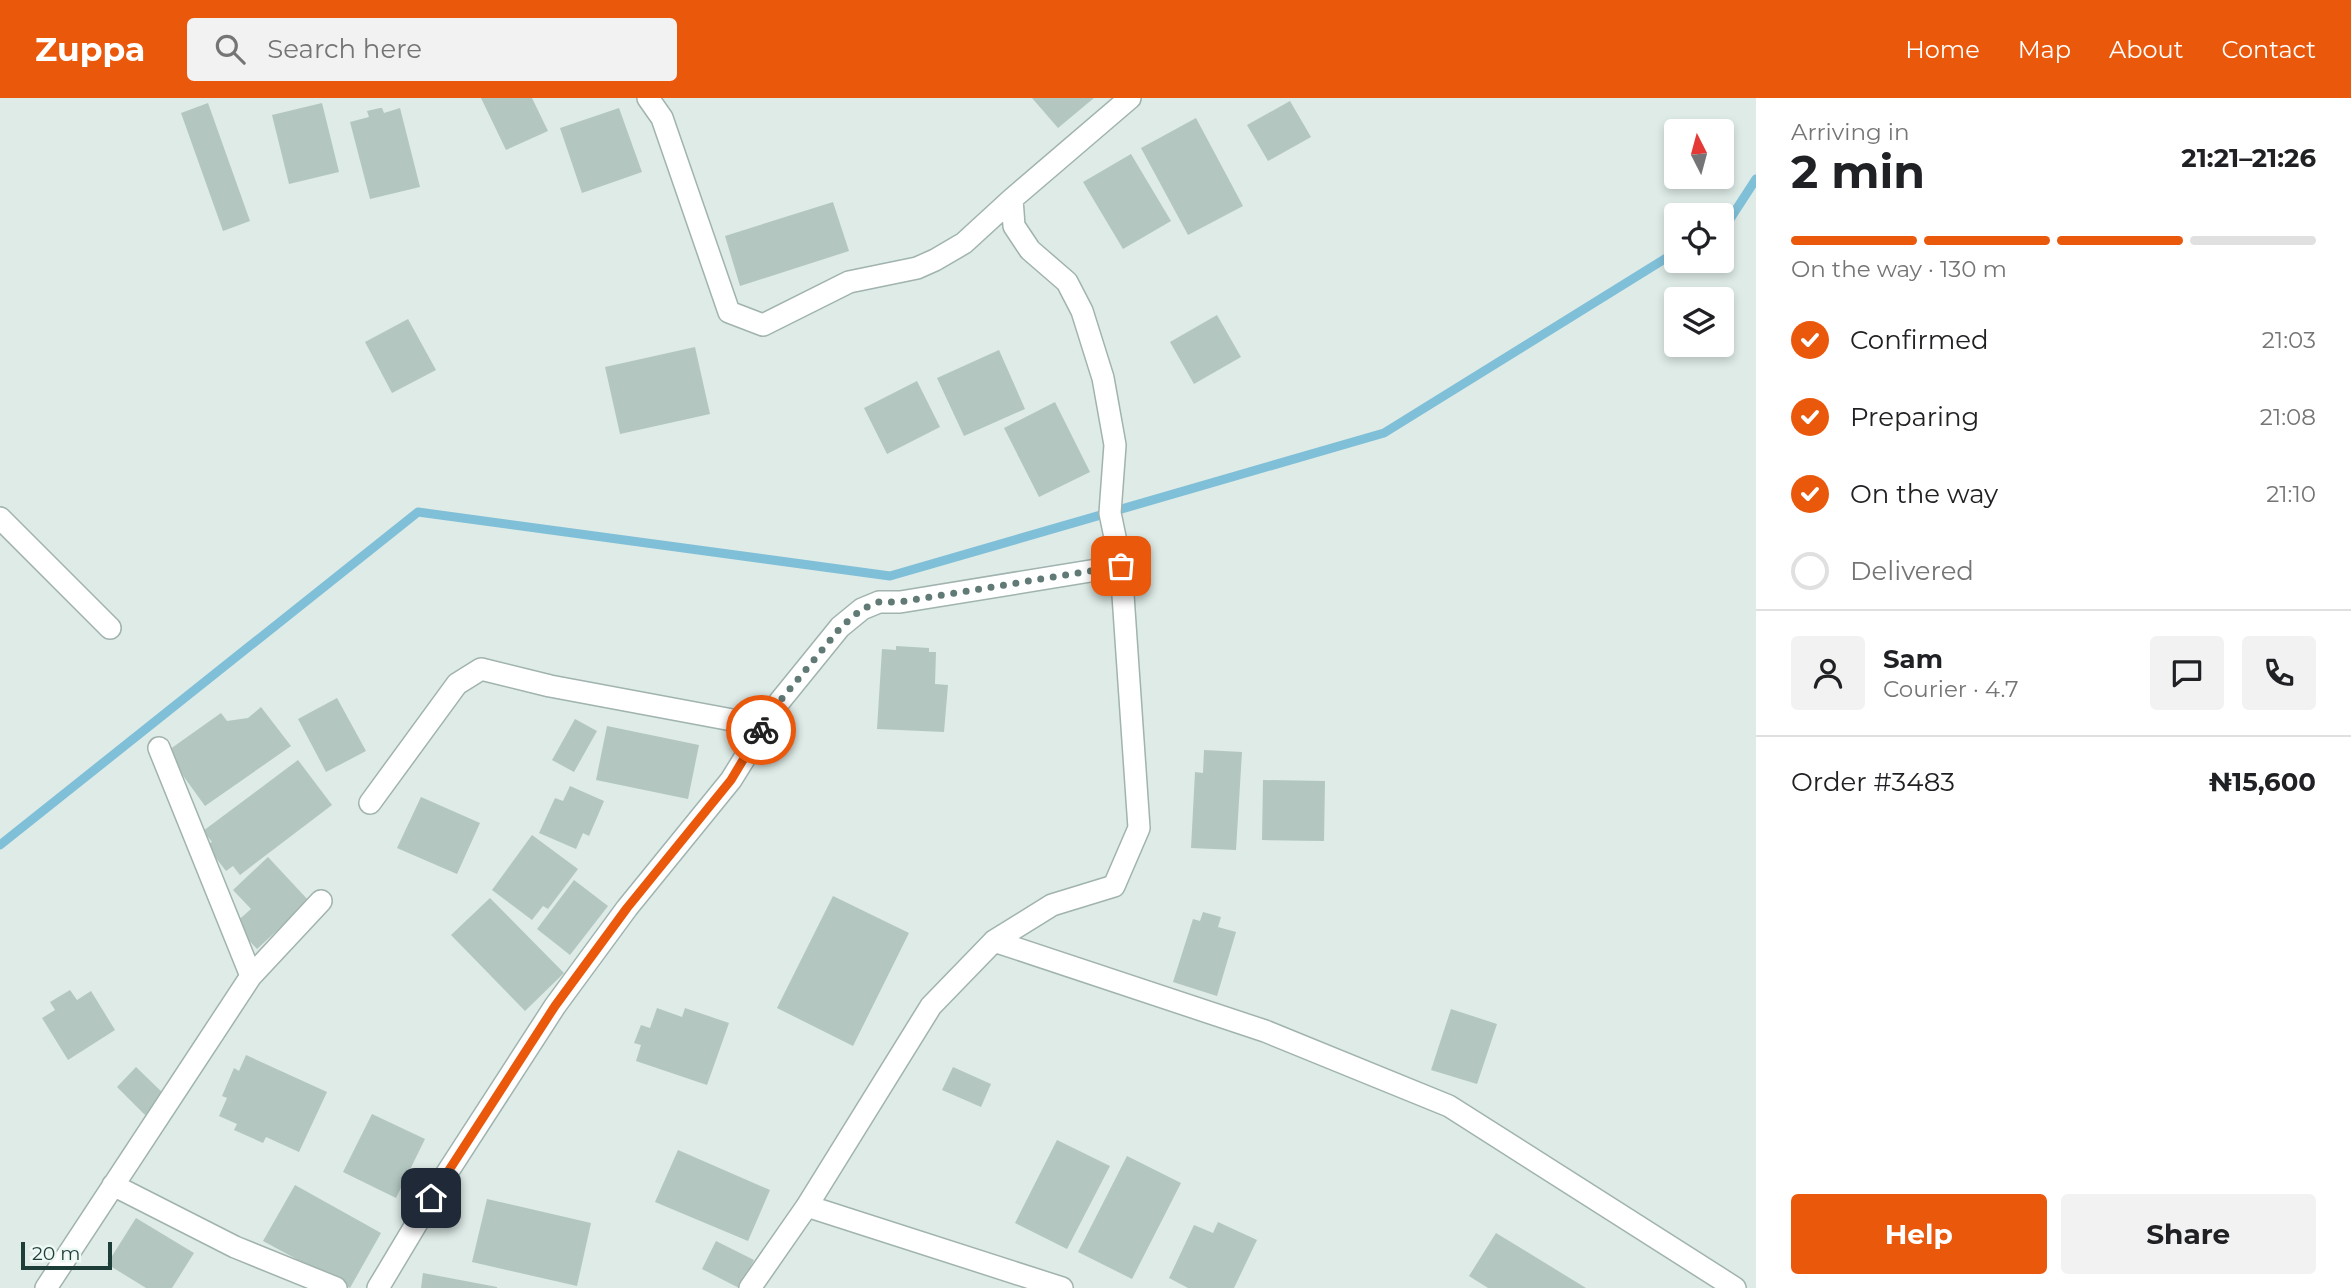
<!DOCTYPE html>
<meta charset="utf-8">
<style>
:root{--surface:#fff;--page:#f2f2f2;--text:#202124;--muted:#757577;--line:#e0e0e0;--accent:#ea580c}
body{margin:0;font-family:Montserrat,sans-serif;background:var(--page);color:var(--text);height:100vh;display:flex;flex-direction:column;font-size:26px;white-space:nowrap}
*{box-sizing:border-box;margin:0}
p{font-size:23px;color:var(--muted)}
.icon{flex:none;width:38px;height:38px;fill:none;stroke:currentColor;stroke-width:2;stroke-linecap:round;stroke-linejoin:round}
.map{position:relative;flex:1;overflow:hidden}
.details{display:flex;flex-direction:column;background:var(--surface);width:595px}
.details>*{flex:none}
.needle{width:46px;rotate:354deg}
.controls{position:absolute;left:1664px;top:21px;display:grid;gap:14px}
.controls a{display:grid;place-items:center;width:70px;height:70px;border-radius:7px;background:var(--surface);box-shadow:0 4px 10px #0003;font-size:35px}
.scale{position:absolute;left:21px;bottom:18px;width:91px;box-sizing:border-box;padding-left:7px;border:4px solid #1d3d38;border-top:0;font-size:19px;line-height:24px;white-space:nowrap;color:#1d3d38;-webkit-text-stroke:5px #eef8f4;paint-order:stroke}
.pin{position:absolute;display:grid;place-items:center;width:60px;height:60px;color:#fff;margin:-30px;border-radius:14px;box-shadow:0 4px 10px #0006}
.courier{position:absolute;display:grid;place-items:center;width:70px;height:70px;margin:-35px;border:5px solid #ea580c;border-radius:50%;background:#fff;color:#222;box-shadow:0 2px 9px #0007}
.headline em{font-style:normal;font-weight:700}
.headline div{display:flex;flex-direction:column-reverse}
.headline{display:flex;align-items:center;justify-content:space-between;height:119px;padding:0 35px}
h1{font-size:46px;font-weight:700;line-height:52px}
.bar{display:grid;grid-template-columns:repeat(4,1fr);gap:10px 7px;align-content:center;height:84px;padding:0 35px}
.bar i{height:9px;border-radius:5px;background:var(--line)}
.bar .active{background:var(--accent)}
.bar p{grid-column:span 4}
.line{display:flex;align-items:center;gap:18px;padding:0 35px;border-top:2px solid var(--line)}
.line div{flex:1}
.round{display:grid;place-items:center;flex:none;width:74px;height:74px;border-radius:7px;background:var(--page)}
ol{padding:0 35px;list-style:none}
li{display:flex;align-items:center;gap:21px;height:77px}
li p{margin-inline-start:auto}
li .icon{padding:7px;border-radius:50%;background:var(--accent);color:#fff;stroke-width:4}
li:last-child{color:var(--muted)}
li i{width:38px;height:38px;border:4px solid var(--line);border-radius:50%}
.action{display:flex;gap:14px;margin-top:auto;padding:14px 35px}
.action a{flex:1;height:80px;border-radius:7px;background:var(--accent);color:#fff;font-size:28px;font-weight:700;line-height:80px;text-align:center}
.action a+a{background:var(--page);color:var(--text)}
header{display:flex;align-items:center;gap:42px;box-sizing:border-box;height:98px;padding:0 35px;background:var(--accent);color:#fff}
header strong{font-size:33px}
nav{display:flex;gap:38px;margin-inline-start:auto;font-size:24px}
.search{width:490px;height:63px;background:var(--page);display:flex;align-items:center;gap:18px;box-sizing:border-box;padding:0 24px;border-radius:7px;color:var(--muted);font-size:26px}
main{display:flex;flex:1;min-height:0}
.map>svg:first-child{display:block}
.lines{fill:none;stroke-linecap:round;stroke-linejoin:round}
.stream{stroke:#7fbfd7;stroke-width:9}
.building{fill:#b3c6c0}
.minor-casing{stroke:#a0b3af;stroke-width:24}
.minor{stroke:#fff;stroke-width:21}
.done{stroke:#617a75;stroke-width:7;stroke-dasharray:0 12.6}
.route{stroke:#ea580c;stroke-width:9}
</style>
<header>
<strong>Zuppa</strong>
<div class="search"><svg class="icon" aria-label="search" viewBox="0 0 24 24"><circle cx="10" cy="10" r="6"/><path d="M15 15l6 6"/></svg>Search here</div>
<nav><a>Home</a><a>Map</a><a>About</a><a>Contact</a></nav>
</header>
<main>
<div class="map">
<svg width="1756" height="1190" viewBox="0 0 1756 1190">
<rect width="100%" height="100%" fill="#deebe7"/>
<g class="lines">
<path class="stream" d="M1722 125 1730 121 1756 81
M0 747 418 414 890 478 1384 335 1676 154"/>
</g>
<path class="building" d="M481 0H532L548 33 506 52Z
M1032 0H1094L1058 30Z
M1290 3 1311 39 1268 63 1247 27Z
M208 5 250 123 223 133 181 15Z
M322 5 339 74 289 86 272 17Z
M380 10H382L384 15 400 10 420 89 370 101 350 24 369 19 367 13Z
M619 10 642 74 582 95 560 30Z
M1196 20 1243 108 1188 137 1141 50Z
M1131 56 1171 123 1123 151 1083 84Z
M833 104 849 153 740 188 725 138Z
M1217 217 1241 259 1194 286 1170 244Z
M408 221 436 272 392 295 365 244Z
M695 249 710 316 620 336 605 269Z
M999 252 1025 311 964 338 937 280Z
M917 283 940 329 887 356 864 310Z
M1055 304 1090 374 1039 399 1004 330Z
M896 548 929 550V554H936L935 586 948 587 944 634 877 631 882 551 896 552Z
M337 600 366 653 326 674 298 621Z
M261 609 291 648 205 708 166 654 221 615 227 623 248 620Z
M575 621 597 633 574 674 552 662Z
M607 628 699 647 688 701 596 682Z
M1204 652 1242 654 1236 752 1191 750 1195 674 1203 675Z
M298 662 332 707 240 777 233 768 226 773 206 747 212 744 203 733Z
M1263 682 1325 683 1324 743 1262 742Z
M570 688 604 703 589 738 583 735 576 751 539 735 555 700 563 703Z
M421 699 480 725 457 776 397 750Z
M532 737 578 771 548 811 543 808 532 822 492 792Z
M268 759 309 803 257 851 234 826 251 811 233 792Z
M574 782 608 808 570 857 537 831Z
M833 798 909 835 853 948 777 910Z
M490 800 564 875 525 913 451 837Z
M1203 814 1221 819 1218 829 1236 834 1217 898 1173 884 1193 821 1200 823Z
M70 892 77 902 91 893 115 932 68 962 42 920 55 912 50 904Z
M657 910 682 919 685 910 729 925 707 987 636 963 641 947 634 945 641 927 650 930Z
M1451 911 1497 926 1477 986 1431 972Z
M246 957 327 994 299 1054 266 1039 263 1045 234 1032 237 1026 219 1018 227 1000 222 998 234 970 239 973Z
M136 969 165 997 145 1017 117 989Z
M953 969 991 986 981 1009 942 992Z
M372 1016 425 1041 396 1100 343 1074Z
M1057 1042 1110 1068 1067 1151 1015 1125Z
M678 1052 770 1092 748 1143 655 1104Z
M1127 1058 1181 1085 1132 1181 1078 1154Z
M295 1087 381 1135 350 1190 263 1143Z
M487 1101 591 1125 577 1188 472 1164Z
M136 1120 194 1155 172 1190H146L107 1166Z
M1218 1124 1257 1142 1234 1190H1188L1169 1180 1194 1127 1213 1135Z
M1496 1135 1586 1190H1488L1469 1178Z
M716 1143 754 1162 739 1190 702 1171Z
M423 1175 497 1189V1190H421Z"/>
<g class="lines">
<g class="minor-casing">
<path id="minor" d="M648 0 662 20 729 214 763 227 849 184 917 170 935 162 964 145 1012 101
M0 420 110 530
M159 650 251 878
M370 705 457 586 481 571 550 588 764 628
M994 843 1265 933 1449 1008 1735 1190
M113 1087 235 1149 336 1190
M807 1108 1062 1190
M46 1190 251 878 321 803
M378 1190 445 1078 555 908 627 810 731 682 780 603 840 529 862 511 879 504H900L1121 468 1110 415 1115 347 1103 280 1082 213 1067 184 1030 152 1014 128 1012 101 1130 0
M750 1190 807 1108 931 908 994 843 1052 807 1114 788 1139 730 1121 468"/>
</g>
<use href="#minor" class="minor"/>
</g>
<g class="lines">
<path class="done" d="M761 632 780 603 841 529 862 511 879 504H900L1121 468"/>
<path class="route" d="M431 1100 555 908 627 810 731 682 761 632"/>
</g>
</svg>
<div class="controls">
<a><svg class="needle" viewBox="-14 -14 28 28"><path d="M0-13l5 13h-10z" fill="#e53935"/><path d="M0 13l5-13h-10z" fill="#757577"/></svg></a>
<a><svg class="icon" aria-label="locate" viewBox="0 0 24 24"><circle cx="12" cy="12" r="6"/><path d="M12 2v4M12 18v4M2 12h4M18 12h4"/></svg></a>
<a><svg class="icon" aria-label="layers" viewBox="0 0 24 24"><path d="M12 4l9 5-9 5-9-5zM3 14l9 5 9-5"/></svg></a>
</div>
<div class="scale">20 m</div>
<div class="pin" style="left:1121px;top:468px;background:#ea580c"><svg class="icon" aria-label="bag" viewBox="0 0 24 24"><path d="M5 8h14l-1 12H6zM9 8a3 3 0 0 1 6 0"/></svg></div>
<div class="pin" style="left:431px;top:1100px;background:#1f2937"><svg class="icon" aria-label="home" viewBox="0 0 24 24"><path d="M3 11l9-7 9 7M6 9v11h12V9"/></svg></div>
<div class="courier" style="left:761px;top:632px"><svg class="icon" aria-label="bike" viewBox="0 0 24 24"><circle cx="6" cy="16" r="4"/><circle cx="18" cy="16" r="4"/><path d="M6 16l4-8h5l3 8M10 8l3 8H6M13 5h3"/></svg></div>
</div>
<section class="details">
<div class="headline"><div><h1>2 min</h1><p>Arriving in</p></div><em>21:21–21:26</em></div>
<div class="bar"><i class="active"></i><i class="active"></i><i class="active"></i><i></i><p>On the way · 130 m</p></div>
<ol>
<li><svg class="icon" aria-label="check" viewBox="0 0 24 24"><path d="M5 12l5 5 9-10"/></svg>Confirmed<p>21:03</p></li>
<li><svg class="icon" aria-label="check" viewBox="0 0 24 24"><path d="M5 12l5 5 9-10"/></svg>Preparing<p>21:08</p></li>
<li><svg class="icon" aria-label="check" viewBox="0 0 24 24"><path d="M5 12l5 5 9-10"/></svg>On the way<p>21:10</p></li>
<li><i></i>Delivered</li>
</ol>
<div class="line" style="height:126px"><a class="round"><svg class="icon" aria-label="person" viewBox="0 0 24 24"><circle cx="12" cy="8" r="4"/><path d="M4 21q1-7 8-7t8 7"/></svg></a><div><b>Sam</b><p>Courier · 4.7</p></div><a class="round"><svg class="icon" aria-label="chat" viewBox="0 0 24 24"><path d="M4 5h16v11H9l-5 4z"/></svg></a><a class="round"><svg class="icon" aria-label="phone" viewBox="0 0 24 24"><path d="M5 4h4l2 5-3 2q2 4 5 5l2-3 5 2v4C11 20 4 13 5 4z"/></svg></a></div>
<div class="line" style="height:91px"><div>Order #3483</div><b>₦15,600</b></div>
<div class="action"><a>Help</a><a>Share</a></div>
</section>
</main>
